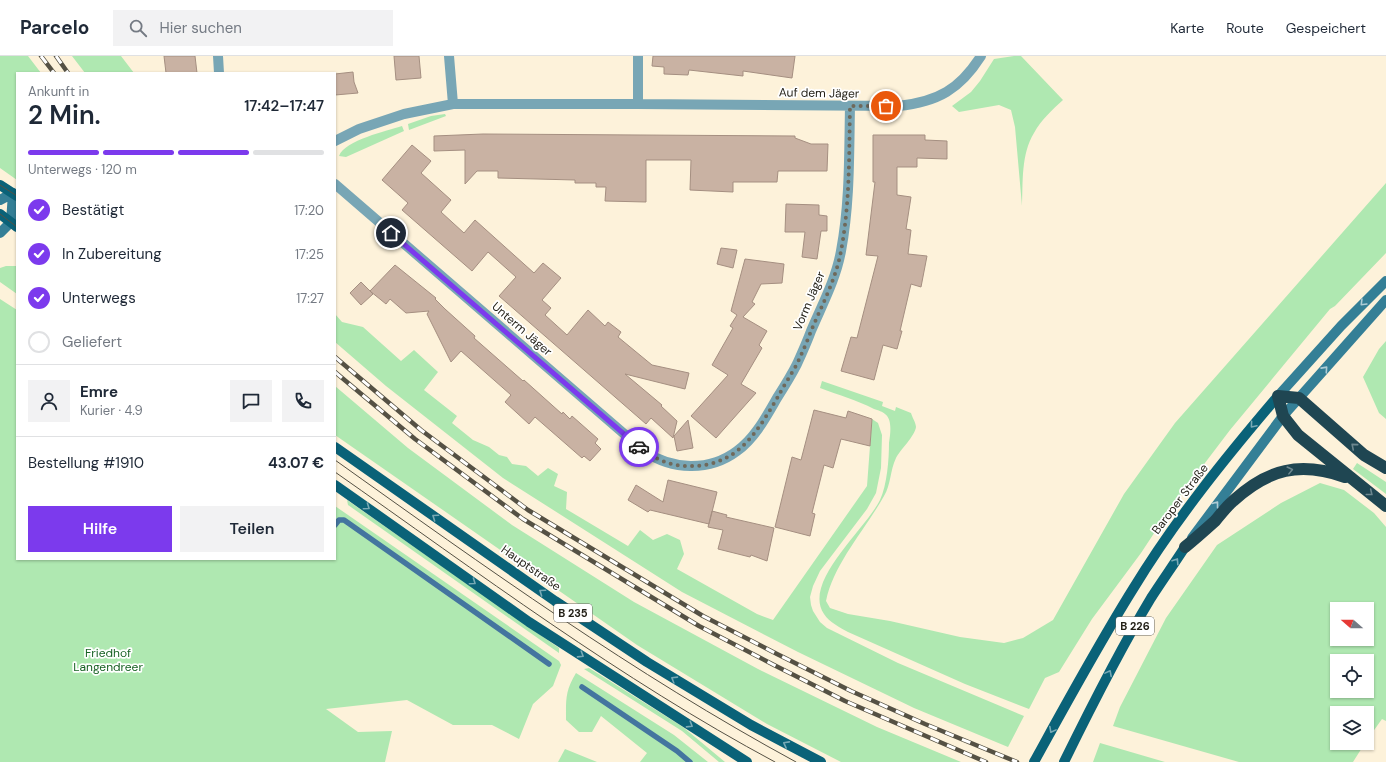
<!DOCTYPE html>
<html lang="de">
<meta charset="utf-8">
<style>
:root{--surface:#fff;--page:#f2f2f3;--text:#1f2937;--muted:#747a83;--line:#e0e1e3;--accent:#7c3aed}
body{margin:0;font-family:"DM Sans",sans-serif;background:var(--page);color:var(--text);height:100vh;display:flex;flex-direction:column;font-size:15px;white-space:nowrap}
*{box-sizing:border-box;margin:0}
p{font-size:13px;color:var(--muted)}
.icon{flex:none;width:22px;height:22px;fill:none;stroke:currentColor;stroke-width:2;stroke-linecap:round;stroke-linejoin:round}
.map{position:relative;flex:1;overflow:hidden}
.panel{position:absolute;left:16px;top:16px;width:320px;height:488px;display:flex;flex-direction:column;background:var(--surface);border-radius:0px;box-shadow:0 1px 3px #0004}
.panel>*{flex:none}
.needle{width:26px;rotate:290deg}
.controls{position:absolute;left:1330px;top:546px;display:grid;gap:8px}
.controls a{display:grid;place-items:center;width:44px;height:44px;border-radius:0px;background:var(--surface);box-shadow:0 1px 3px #0004;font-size:20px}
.pin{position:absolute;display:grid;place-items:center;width:34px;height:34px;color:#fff;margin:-17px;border:2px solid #fff;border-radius:50%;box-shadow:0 1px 4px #0007}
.courier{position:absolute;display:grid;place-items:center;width:40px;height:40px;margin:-20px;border:3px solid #7c3aed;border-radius:50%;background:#fff;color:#222;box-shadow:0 1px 5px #0007}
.overview em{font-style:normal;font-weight:600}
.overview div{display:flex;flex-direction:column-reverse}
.overview{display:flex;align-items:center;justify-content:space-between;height:68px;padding:0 12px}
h1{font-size:26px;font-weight:600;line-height:30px}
.bar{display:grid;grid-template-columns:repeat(4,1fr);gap:6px 4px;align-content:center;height:48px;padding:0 12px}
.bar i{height:5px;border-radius:3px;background:var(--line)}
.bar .on{background:var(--accent)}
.bar p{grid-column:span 4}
.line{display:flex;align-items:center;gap:10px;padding:0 12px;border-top:1px solid var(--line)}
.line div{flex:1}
.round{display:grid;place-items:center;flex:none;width:42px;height:42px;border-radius:0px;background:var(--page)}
ol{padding:0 12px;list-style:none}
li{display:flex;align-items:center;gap:12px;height:44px}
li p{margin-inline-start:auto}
li .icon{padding:4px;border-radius:50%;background:var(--accent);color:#fff;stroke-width:4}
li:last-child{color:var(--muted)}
li i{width:22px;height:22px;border:2px solid var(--line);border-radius:50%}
.primary-button{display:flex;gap:8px;margin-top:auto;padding:8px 12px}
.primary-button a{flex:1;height:46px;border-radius:0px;background:var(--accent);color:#fff;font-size:16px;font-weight:600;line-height:46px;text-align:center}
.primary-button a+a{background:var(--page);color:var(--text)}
header{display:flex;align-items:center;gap:24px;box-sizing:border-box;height:56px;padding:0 20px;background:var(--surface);border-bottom:1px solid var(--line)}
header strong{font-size:19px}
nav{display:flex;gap:22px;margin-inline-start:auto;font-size:14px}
.search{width:280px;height:36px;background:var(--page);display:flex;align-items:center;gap:10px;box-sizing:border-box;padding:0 14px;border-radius:0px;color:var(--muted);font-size:15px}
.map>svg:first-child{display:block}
.green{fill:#afe8b1;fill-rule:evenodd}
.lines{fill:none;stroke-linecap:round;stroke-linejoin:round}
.stream{stroke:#44759f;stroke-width:5.5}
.building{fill:#c9b2a3;stroke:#a58f81}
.street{stroke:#78a6b5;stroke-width:10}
.secondary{stroke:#347f96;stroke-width:10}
.primary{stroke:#0a6278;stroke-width:10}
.highway{stroke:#1f4652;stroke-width:12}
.tram{stroke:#555144;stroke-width:1}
.rail-casing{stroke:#555144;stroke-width:4.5}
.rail{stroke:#fff;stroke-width:3;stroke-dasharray:9;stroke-linecap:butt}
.oneway{stroke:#aeccd5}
.oneway2{stroke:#78a9b5}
.oneway3{stroke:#6d878f}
.done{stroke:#6f695b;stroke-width:4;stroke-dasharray:0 7.2}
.route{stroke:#7c3aed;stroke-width:5}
.labels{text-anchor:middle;stroke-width:3.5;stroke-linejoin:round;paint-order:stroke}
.shield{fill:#fff;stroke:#64625c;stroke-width:1}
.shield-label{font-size:11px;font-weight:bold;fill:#221f16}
.street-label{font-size:12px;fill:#221f16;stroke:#fff}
.park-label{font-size:12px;fill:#186224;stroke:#fff}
</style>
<header>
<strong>Parcelo</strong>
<div class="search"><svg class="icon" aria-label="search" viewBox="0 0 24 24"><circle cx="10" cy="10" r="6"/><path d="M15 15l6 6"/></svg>Hier suchen</div>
<nav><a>Karte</a><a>Route</a><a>Gespeichert</a></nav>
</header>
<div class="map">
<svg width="1386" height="706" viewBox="0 0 1386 706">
<rect width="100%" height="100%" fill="#fdf2da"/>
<path class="green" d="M0 0H28L41 17H17V124L0 112Z
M72 0H121L134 17H85Z
M1014 0H1021L1063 44C1052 54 1041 64 1034 77 1021 98 1023 126 1022 150L1015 71 1011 54 999 49 959 56 952 50 971 36 980 25 994 3Z
M445 58 446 60 409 74 408 68 431 60Z
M402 70 404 75 346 101 339 100C345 84 387 75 402 70Z
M1386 127V197L1335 250 1330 253 1230 374 1170 453 1141 497 1092 563 1059 616 1045 622 1029 653 965 628 848 576C841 572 829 566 824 558 802 526 866 473 880 444 887 429 889 404 889 387 890 379 893 364 885 358 883 356 878 354 874 353 857 344 838 339 820 332L822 325 883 346 882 350 895 355 896 351 911 357C912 361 916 367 916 371 915 380 900 394 896 402 890 414 891 429 884 440 865 474 834 507 826 545L830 552 848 558 890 565 960 581 1004 587 1023 582 1053 564 1124 438 1175 367Z
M6 210H17V238L0 226V212Z
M0 243 17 254V503H335V450L559 605 561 609 553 630 533 648 519 683 492 669H453L407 644 326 653 358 676 392 675 385 706H0Z
M335 258 342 266 363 271 401 305 414 294 438 316 424 334 457 360 452 367 473 384 489 391 499 399 507 401 512 408 526 410 538 420 548 412 558 418 554 430 567 436 566 453 628 490 640 474 653 484 667 478 680 484 684 498 677 513 757 558 773 564 867 430 872 363 878 367 882 379 881 412 876 437 867 453 820 515 813 530 810 541 811 549 813 555 820 566 827 572 898 607 1024 660 1008 691 914 652 798 596 682 536 503 422 386 330 335 286Z
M1386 285V363L1379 357 1363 321 1379 293Z
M335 330 408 392 512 469 634 546 758 613 877 671 961 706H841L767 668 637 589 335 379Z
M1357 407 1386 426V438L1353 413Z
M1320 427 1344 434 1374 457 1386 471V665L1382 663 1367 684V657H1337V687H1365L1353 706H1239L1113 670 1120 651 1166 562 1217 489 1281 447ZM1337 553H1367V583H1337ZM1337 605H1367V635H1337Z
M347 444 559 592V597L348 449Z
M589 612 683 671 725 706H719L682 675 584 613Z
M576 617 674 679 708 706H640L647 697 601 660 592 676H579L566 664C566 644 565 635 576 617Z
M1100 687 1165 706H1093Z
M565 693 597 706H558Z"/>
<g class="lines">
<path class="stream" d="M335 469 339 464H344L549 608
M582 631 677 695 690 706"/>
</g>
<path class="building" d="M164 0H195L197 17H166Z
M394 0H419L421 22 396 24Z
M653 0H795L792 22 743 15V20L689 14 688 19 664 18V11L652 10Z
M353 16 354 26 358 37 335 39V18Z
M483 78 795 80V82L811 88H828L827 115H778L777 126H733V136L690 134 691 104H646V146L605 145 606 131H596V127H575V124L498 122V115H477L465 128V94L434 95V80Z
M873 79H925V84L947 85V103L917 102V111H897V139L911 141 906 173 911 174 908 198 927 200 921 231 911 228 900 275H902L897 293 883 289 874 324 841 315 851 281 857 282 878 200 866 199 875 126H873Z
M412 89 431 105 421 117 451 144 441 156 464 177 475 164 534 217 543 207 561 222 542 244 551 252 545 259 567 279 588 254 605 270 608 266 621 276 618 281 652 309 689 317 685 333 625 318 662 349 661 350 677 365 673 382 651 362 646 368 499 240 516 221 488 196 472 215 402 154 408 147 382 124Z
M786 148 819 149V159L827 160V175H821L817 203 802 201 805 176H785Z
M721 192 737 194 733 212 717 208Z
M745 203 784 208 782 227 761 228 752 246 755 248 743 261 767 275 759 289 762 292 741 328 756 337 716 382 691 360 728 319 712 309 733 272 730 270 737 259 731 255Z
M395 209 436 242 435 243 445 253 475 280 474 282 523 325 524 324 562 358 563 356 570 363 572 360 598 383 595 387 601 393 590 405 584 400 582 402 535 361 529 368 505 346 511 339 461 295 451 306 427 258 429 255 406 257 390 243 386 248 370 235Z
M361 226 373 238 361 249 350 237Z
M814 354 846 362 848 355 872 363 870 390 841 383 833 412 824 409 812 457 815 458 810 480 775 471 792 401 801 404Z
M688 364 693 392 677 395 674 380Z
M668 424 717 436 709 468 650 454 648 456 628 444 636 429 663 446Z
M712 455 727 459 726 461 774 472 767 505 751 499 750 501 718 493 723 474 708 471Z"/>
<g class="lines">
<path class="street" d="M218 0 219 17
M449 0 453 48
M638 0V48
M335 85 359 73 404 58 453 48H638L898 50C938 46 960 33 981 0
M335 128 644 395C672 414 709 416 737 395 755 382 766 361 777 342 784 331 791 320 797 308 802 297 807 286 811 275 822 249 836 223 841 195 850 147 849 99 850 50"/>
<path class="secondary" d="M0 144 13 137
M0 177 11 166 13 137
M1278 340 1341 270 1386 225
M1192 482 1283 360 1386 244"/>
<path class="primary" d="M0 129 17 140
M0 158 17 171
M335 391 555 545 647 606 751 669 821 706
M335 429 529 566 747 706
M1034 706C1066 648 1098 589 1133 533 1175 464 1226 401 1278 340
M1064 706C1091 651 1119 595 1151 542 1162 525 1174 508 1185 491"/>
<path class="highway" d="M1386 412 1364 399 1299 342 1278 340 1283 360 1298 379 1386 450
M1185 491C1195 483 1205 474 1215 465 1221 458 1226 451 1233 445 1268 413 1300 405 1345 421"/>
<path class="tram" d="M0 129 17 140
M0 158 17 171
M335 404C485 511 634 618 796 706
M335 416C479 517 620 623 775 706"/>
<g class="rail-casing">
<path id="rail" d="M41 0 54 17
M56 0 68 17
M335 301 421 374 528 454 703 560 777 598 851 635 925 668 1017 706
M335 316 415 383 523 463 699 570 772 608 845 645 986 706"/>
</g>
<use href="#rail" class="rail"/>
</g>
<defs><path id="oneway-chevron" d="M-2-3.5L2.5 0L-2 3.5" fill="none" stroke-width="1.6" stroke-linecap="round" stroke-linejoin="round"/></defs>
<g class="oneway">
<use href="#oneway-chevron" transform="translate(1363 247) rotate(135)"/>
<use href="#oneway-chevron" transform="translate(1325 313) rotate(-48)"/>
<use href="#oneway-chevron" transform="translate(1216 448) rotate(-52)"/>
</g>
<g class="oneway2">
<use href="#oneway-chevron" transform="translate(1253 369) rotate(130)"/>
<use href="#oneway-chevron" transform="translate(367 451) rotate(35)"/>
<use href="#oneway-chevron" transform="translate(435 461) rotate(-145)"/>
<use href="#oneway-chevron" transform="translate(1176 505) rotate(-57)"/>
<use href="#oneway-chevron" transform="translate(473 526) rotate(35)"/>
<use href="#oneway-chevron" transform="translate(542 536) rotate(-145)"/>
<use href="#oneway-chevron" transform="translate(581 599) rotate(32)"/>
<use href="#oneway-chevron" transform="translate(1109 617) rotate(-62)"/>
<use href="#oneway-chevron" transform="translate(674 623) rotate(-148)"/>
<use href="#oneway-chevron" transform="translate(690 669) rotate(32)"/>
<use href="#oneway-chevron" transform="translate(1052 674) rotate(118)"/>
<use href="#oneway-chevron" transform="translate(786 688) rotate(-152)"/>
</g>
<g class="oneway3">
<use href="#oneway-chevron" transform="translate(1354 390) rotate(-140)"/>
<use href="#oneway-chevron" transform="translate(1290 414) rotate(-14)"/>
<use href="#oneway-chevron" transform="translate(1370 437) rotate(39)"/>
</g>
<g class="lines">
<path class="done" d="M639 391C654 403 672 411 692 410 708 410 724 405 737 395 755 381 767 359 779 339 784 329 791 319 797 308 802 297 807 286 811 275 822 249 836 223 841 195 850 147 849 99 850 50H886"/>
<path class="route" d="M391 177 639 391"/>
</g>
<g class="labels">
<g class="shield">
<rect x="554" y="548" width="38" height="18" rx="3"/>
<rect x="1116" y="561" width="38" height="18" rx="3"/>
</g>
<g class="shield-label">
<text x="573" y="561">B 235</text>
<text x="1135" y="574">B 226</text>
</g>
<g class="street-label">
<text transform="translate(819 37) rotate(1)" y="4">Auf dem Jäger</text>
<text transform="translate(809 245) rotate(-67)" y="4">Vorm Jäger</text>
<text transform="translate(522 273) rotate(41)" y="4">Unterm Jäger</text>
<text transform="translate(1180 443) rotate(-53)" y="4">Baroper Straße</text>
<text transform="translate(531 512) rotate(35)" y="4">Hauptstraße</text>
</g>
<g class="park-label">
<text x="108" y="601">Friedhof<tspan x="108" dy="14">Langendreer</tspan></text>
</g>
</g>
</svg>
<div class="controls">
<a><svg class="needle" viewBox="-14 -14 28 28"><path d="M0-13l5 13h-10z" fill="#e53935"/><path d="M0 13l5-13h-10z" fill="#747a83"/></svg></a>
<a><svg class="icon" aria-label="locate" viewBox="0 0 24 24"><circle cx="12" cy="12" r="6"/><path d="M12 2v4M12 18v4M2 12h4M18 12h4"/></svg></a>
<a><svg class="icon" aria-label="layers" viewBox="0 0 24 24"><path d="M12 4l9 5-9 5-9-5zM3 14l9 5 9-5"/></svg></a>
</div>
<div class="pin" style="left:886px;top:50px;background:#ea580c"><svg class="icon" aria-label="bag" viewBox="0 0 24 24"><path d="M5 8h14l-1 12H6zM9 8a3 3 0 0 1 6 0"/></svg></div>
<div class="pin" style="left:391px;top:177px;background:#1f2937"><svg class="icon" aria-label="home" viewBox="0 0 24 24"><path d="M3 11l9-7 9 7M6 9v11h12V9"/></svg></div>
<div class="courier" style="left:639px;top:391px"><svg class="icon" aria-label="car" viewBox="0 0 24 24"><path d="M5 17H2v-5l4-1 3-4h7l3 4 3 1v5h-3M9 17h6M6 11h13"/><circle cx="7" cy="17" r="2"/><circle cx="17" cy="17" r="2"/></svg></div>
<section class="panel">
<div class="overview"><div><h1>2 Min.</h1><p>Ankunft in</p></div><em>17:42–17:47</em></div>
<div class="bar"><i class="on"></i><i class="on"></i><i class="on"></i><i></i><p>Unterwegs · 120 m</p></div>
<ol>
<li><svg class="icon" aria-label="check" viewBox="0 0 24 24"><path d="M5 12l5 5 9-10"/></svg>Bestätigt<p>17:20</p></li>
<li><svg class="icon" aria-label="check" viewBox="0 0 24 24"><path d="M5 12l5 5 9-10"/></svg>In Zubereitung<p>17:25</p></li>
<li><svg class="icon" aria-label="check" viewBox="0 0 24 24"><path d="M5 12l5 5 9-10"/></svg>Unterwegs<p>17:27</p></li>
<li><i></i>Geliefert</li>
</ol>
<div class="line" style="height:72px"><a class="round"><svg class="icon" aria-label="person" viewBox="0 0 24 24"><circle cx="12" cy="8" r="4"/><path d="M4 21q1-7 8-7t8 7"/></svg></a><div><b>Emre</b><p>Kurier · 4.9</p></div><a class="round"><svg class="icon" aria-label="chat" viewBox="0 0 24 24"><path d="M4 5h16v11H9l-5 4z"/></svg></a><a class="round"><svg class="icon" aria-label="phone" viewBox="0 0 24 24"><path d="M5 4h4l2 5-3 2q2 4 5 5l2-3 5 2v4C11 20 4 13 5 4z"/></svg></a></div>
<div class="line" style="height:52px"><div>Bestellung #1910</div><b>43.07 €</b></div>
<div class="primary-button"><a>Hilfe</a><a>Teilen</a></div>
</section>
</div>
